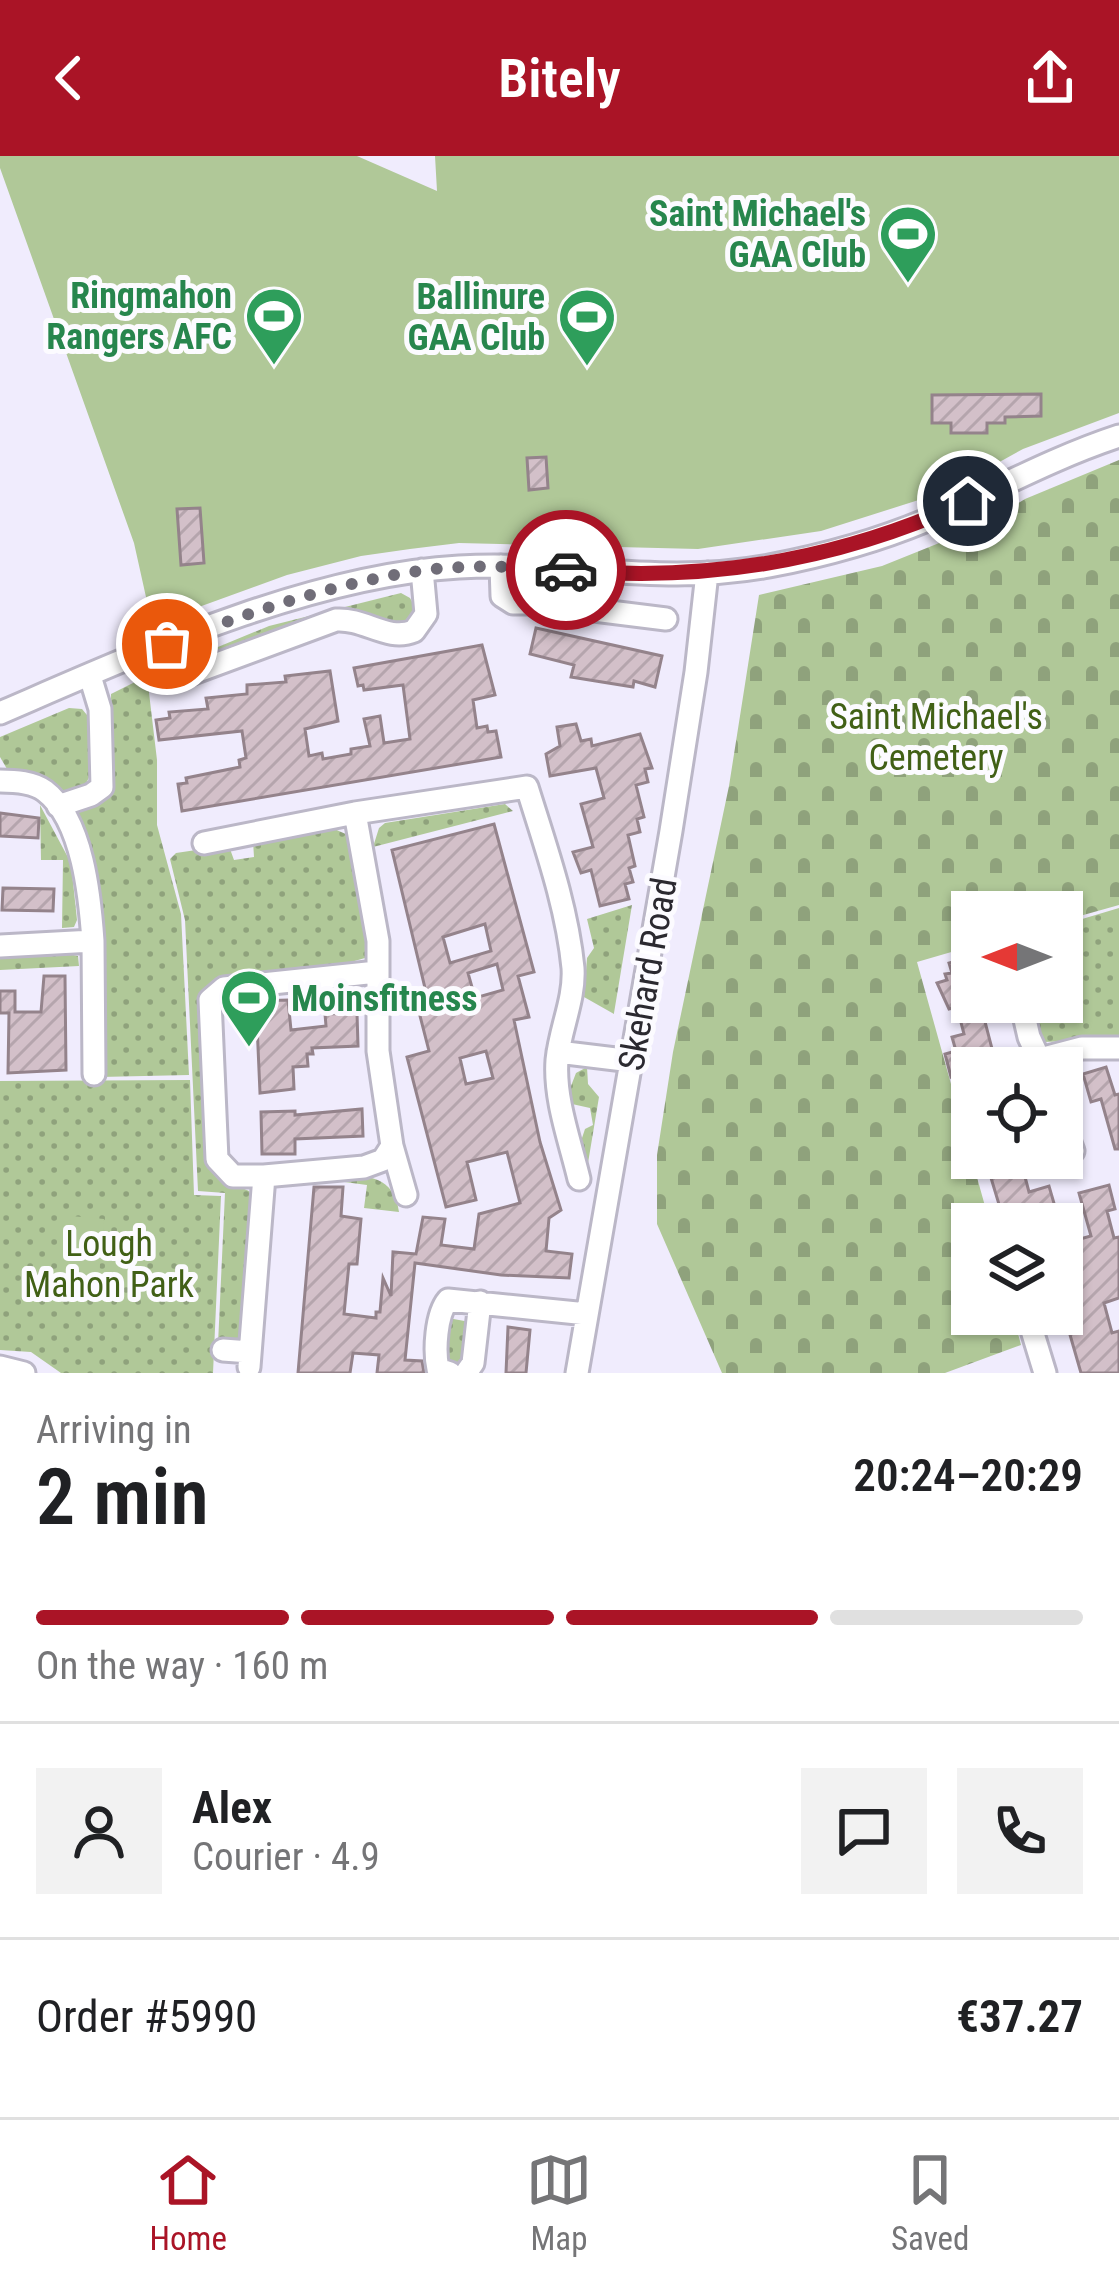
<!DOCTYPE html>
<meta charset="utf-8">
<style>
:root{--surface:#fff;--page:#f2f2f2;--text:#202124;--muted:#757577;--line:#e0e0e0;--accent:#aa1426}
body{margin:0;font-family:"Roboto Condensed",sans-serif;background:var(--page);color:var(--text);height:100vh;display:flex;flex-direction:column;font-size:45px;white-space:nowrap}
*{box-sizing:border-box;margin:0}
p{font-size:39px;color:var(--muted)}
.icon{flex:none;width:66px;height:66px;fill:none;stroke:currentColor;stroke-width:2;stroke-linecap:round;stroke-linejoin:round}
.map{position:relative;height:1217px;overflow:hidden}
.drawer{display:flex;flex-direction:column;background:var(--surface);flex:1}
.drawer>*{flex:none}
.needle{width:78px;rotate:270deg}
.buttons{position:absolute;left:951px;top:735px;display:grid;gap:24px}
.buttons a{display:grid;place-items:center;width:132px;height:132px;border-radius:0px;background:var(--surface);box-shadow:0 3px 9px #0004;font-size:60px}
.pin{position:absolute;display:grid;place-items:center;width:102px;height:102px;color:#fff;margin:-51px;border:6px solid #fff;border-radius:50%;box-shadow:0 3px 12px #0007}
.courier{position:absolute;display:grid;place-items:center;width:120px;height:120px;margin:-60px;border:9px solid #aa1426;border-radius:50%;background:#fff;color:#222;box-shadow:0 3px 15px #0007}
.summary em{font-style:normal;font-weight:600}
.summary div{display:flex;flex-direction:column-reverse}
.summary{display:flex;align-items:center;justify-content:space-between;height:204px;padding:0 36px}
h1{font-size:78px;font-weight:600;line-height:90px}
.bar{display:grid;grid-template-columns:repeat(4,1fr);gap:18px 12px;align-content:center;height:144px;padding:0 36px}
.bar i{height:15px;border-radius:9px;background:var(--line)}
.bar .current{background:var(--accent)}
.bar p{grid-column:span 4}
.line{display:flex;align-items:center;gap:30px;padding:0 36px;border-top:3px solid var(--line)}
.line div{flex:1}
.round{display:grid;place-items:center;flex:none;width:126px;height:126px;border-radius:0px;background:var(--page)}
header{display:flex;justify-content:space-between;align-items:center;height:156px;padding:0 36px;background:var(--accent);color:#fff;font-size:54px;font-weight:600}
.menu{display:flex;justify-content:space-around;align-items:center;height:168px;border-top:3px solid var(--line);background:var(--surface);font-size:33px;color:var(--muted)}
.menu a{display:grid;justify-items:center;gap:6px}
.menu .current{color:var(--accent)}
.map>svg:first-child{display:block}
.grass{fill:url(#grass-dots)}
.cemetery{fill:url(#cemetery-stones)}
.garden{fill:#b0c898}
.building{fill:url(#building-hatch);stroke:#94838b;stroke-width:3;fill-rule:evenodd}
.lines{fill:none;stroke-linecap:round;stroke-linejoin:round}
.minor-casing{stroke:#bbb7c7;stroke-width:27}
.minor{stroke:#fff;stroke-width:21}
.done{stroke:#706d78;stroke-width:12;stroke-dasharray:0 21.6}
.route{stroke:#aa1426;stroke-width:15}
.labels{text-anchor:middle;stroke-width:10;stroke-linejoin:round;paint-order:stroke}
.leisure-label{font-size:36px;font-weight:bold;fill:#27864d;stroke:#fcfbff;text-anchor:end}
.park-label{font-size:36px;fill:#416016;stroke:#fcfbff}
.street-label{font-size:36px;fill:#2b2930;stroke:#fcfbff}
</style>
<header><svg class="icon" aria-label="back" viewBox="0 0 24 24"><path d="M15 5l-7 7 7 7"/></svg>Bitely<svg class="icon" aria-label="share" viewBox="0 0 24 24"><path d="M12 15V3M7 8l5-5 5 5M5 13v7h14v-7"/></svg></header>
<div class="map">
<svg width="1119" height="1217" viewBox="0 0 1119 1217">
<defs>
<pattern id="grass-dots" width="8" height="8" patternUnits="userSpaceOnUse" patternTransform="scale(3)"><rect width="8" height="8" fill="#b0c898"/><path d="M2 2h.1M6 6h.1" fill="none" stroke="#8fa27c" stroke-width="1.8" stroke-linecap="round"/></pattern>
<pattern id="cemetery-stones" width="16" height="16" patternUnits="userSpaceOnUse" patternTransform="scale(3)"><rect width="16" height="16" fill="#b0c898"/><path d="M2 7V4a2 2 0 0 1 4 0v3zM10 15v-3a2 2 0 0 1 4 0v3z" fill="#8fa27c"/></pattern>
<pattern id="building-hatch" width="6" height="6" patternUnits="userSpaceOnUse" patternTransform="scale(3)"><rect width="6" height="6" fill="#d3c0c9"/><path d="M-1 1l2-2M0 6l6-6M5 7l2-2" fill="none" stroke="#b5a5ad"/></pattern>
</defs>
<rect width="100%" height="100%" fill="#f0ecfd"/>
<path class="grass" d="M401 437 410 442 417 455 414 464 396 473C385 468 373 460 361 456 327 446 247 486 214 499L201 498 269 470Z
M147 520 157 604V669L181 758 189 919 100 921 104 797 100 760 74 662 79 651 101 647 112 637 111 538Z
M69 552 82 553 87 559 91 617 84 632 68 636 7 613 0 601V581Z
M505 648 513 655 373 691 379 672 385 667Z
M40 649 71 707 77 764 74 771 62 772 63 704H41Z
M332 672 348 679 366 777 365 802 337 810 215 824 203 837 213 1013 226 1025 249 1035 254 1046 242 1186 218 1188 225 1037 198 1035 185 764 170 703 176 697 203 693 206 698 230 693 234 704 254 701 253 685Z
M632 749 614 857V858L584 841 587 802 594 792 587 763Z
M1119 752V883L1044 886 1037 878 1029 846H1062V769Z
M69 798 78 800 79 810 0 814V802Z
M587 911 588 928 599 941 587 1013 581 985 585 973 593 969 590 952 572 948 566 930H571L576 917Z
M190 924 194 1039 221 1040 213 1217H61L31 1196 0 1194V925Z
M337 1019C368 1019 394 1020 399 1056L364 1052 367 1029 337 1025Z
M448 1162 470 1166 465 1208H444Z"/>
<path class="cemetery" d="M1119 304V749L1062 765V756H972V790L917 806 990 1068H972V1158H1013L1021 1189 945 1217H722L657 1068V999L673 896 729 630 759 439 882 410 979 371 1025 343Z"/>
<path class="garden" d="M0 0H357L437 35 435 0H1119V257L1023 293 947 335 821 375 698 393 459 387 410 393 361 400 287 419 152 468 134 387 0 12Z
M71 1060 104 1063 98 1132 65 1129Z"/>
<path class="building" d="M1041 238V260L1005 261V267H987V277H951V267H932V239Z
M546 301 548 332 529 334 527 302Z
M200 352 204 407 181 409 177 353Z
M536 472 662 500 655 531 634 525 633 531 571 521 574 509 530 498Z
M482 489 495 539 473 544 477 572 487 570 488 576 496 575 501 601 182 655 178 628 187 627 186 622 240 611 239 604 246 602 242 575 159 584 156 564 170 562 169 556 208 553 206 542 247 538V529L286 526 285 520 330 515 338 565 305 573 309 600 322 597 323 603 351 598V593L370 590 364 563 380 560 384 587 410 583 403 529 364 534 363 529 358 530 354 512Z
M576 568 581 585 591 583 592 590 640 578 652 612 645 613 648 626 636 629 644 661 637 663 640 676 628 679 635 710 629 712 633 726 625 728 629 743 600 750 591 714 581 717 573 696 593 691 581 648 604 642 596 612 550 620 546 598 560 590 557 571Z
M0 657 39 662 38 682 0 680Z
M494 668 534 816 518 820 529 861 514 864 540 986 561 1054 549 1062 546 1095 572 1098 569 1122 501 1119 415 1107 405 1204 422 1205 424 1217H377L379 1199 353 1197 350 1217H298L314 1031H343L341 1060 361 1063 357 1108H349L344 1158 376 1162V1156H380L383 1122 391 1140 393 1096 416 1098 423 1061 445 1063 441 1089 474 1093 479 1058 520 1047 507 996 467 1006 476 1044 446 1051 407 901 429 895 419 856 430 853 392 694ZM485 768 491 795 450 807 443 781ZM497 808 503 834 475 842 468 817ZM486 895 493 922 466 928 460 902Z
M3 732 54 733 53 755 2 754Z
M972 801V846H1006L1007 852 983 858 997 912H972L951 921 945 898 956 895 952 881 964 878 957 851 949 853 937 827 947 824 945 818 952 817 949 807Z
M44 820H65L66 914 8 917 9 857H0V835H15V856H41Z
M288 844 291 874 326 870 325 858 357 857 358 890 312 892 313 898H307L308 910 293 911 294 933 260 937 256 845Z
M1106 911 1115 939 1119 938V993H1115L1101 943 1091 946 1083 918Z
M362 953 363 980 295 983V998H262L261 956 295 955V959Z
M985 1002H1020L1029 1036 1049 1030 1060 1068H1038L1034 1056 1004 1065Z
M1109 1029 1115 1053 1107 1055 1114 1082 1119 1081V1142L1104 1147 1112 1177 1119 1175V1217H1081L1062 1151V1088L1091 1080 1079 1037Z
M508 1171 530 1174 526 1217H506Z"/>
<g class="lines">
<g class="minor-casing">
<path id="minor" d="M501 410 502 440 513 447H538L666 463
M190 518 336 464C365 462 387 486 414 475L426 458 422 414
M0 557C137 498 309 419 459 411 564 405 664 430 769 410 822 400 877 385 927 364 991 336 1052 302 1119 280
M0 625C15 625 33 626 45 635 83 664 90 742 93 785L0 790
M58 650 91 639 102 631 100 553 90 520
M204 687 355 657 527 631C545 689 567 750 573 812 575 843 560 873 557 904 554 943 570 985 579 1023
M93 785 94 918
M1021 846 1029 881 1043 911
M558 896 632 905
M1040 903 1082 892H1119
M1062 965 1073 995
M392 990 406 1039
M264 1020H233L217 1003 210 844 224 832 377 816
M1027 1158 1045 1217
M223 1194 250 1196
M0 1211 24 1217
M249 1211 264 1020 364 1011 383 1004 392 990 378 895V785L355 657
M450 1217 438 1213C434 1195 436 1158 448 1144L587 1158
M466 1217 473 1207 480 1146
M577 1217 671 675 696 516 707 417"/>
</g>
<use href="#minor" class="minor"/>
</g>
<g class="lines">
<path class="done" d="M167 488C250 456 337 426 426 414 472 408 519 411 566 414"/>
<path class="route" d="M566 414C707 427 840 404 968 345"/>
</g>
<defs>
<g id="stadium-pin" transform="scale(3)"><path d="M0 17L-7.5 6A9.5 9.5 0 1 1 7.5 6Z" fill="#2e9e5b" stroke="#fcfbff"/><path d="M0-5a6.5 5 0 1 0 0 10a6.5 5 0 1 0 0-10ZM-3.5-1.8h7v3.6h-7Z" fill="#fff"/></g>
</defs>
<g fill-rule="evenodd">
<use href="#stadium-pin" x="908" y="78"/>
<use href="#stadium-pin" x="274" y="160"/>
<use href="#stadium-pin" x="587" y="161"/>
<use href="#stadium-pin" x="249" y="842"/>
</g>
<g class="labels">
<g class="leisure-label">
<text x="866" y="70">Saint Michael's<tspan x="866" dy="41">GAA Club</tspan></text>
<text x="232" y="152">Ringmahon<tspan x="232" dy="41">Rangers AFC</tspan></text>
<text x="545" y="153">Ballinure<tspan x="545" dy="41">GAA Club</tspan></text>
<text x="291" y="855" text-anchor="start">Moinsfitness</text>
</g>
<g class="park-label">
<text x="936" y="573">Saint Michael's<tspan x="936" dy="41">Cemetery</tspan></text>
<text x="109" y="1100">Lough<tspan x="109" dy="41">Mahon Park</tspan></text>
</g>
<g class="street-label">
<text transform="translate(647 818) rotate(-80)" y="13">Skehard Road</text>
</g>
</g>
</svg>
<div class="buttons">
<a><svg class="needle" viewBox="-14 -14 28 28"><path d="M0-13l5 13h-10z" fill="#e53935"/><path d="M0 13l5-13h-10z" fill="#757577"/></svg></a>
<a><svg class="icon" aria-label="locate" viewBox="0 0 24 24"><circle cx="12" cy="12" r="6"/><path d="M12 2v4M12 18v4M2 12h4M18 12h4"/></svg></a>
<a><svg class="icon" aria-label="layers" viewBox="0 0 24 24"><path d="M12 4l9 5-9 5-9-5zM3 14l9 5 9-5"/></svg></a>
</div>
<div class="pin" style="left:167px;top:488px;background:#ea580c"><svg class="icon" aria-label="bag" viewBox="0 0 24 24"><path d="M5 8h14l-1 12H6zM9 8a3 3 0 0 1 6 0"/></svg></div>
<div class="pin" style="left:968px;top:345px;background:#1f2937"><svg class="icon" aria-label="home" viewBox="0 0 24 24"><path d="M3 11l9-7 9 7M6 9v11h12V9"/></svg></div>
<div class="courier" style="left:566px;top:414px"><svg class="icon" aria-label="car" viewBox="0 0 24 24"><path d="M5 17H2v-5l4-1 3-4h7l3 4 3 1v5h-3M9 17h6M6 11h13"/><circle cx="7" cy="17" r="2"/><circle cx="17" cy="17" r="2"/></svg></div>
</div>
<section class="drawer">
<div class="summary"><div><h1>2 min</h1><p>Arriving in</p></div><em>20:24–20:29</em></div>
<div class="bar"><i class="current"></i><i class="current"></i><i class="current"></i><i></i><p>On the way · 160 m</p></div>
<div class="line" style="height:216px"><a class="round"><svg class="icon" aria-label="person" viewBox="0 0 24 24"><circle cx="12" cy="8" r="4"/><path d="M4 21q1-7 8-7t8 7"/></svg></a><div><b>Alex</b><p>Courier · 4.9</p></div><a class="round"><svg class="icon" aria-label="chat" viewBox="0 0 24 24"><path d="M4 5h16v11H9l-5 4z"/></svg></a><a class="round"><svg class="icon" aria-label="phone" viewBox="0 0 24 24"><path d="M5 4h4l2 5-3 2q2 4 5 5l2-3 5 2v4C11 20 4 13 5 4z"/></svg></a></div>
<div class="line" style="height:156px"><div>Order #5990</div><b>€37.27</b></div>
</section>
<nav class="menu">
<a class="current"><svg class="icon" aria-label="home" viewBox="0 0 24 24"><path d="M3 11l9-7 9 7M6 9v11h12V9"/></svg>Home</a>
<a><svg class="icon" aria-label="map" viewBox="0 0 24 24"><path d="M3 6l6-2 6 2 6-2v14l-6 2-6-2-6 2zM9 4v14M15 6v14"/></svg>Map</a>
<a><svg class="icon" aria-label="saved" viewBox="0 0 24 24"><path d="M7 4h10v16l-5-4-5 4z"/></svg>Saved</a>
</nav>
